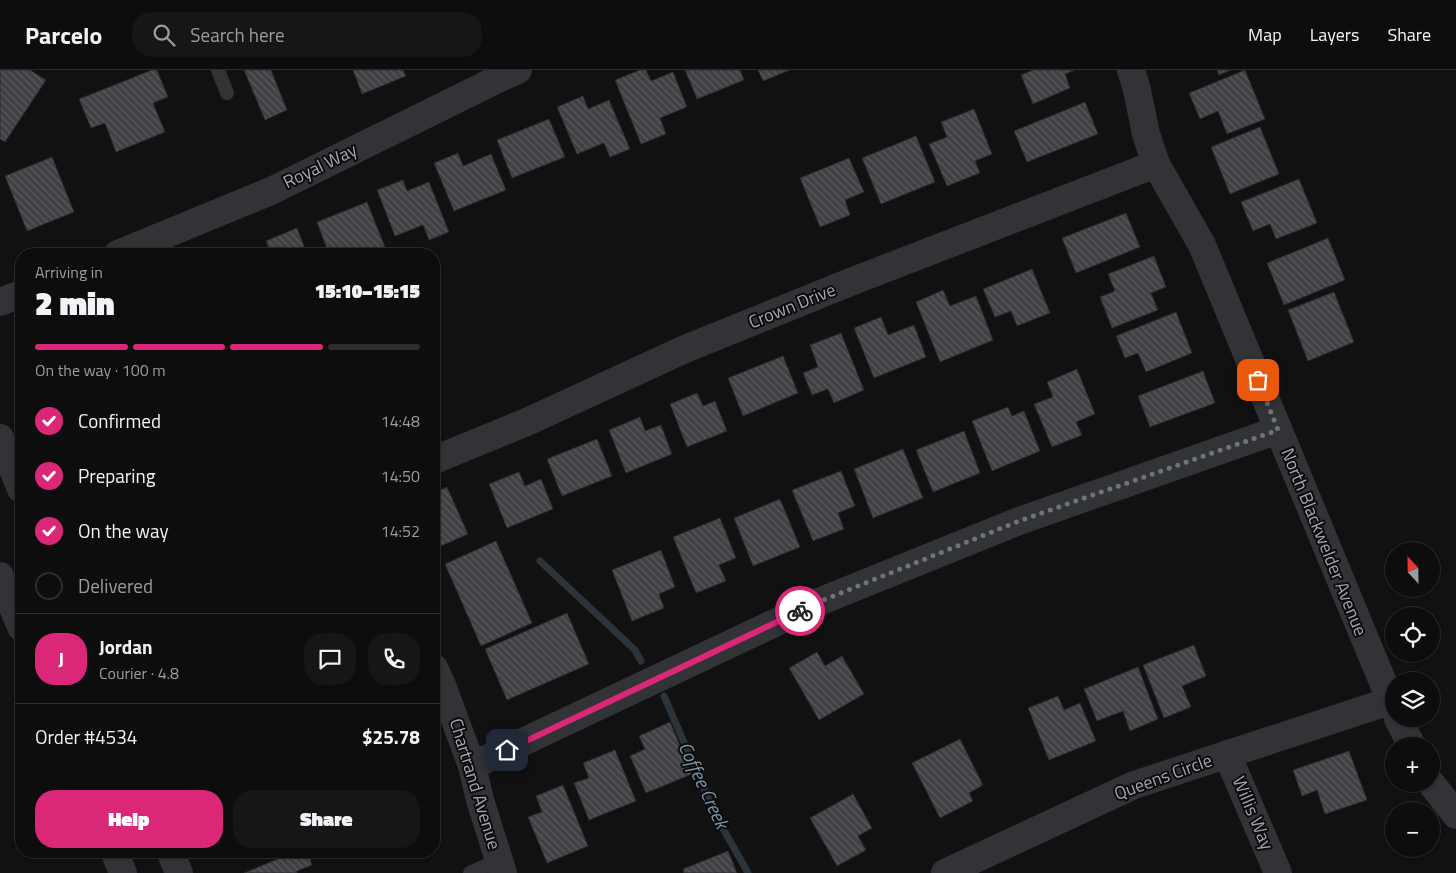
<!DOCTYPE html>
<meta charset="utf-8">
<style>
:root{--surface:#0d0d0e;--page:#161617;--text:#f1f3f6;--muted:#9a9c9e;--line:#2d2d2e;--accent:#db2777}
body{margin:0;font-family:"Titillium Web",sans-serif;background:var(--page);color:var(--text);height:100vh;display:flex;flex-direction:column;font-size:19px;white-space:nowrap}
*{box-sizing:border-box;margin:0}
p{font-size:16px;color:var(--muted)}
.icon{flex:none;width:28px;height:28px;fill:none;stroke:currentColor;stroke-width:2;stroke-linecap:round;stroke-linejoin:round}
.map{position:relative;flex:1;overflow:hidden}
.sheet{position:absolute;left:15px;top:178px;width:425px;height:610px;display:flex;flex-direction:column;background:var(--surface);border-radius:20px;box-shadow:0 1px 4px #0004,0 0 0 1px var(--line)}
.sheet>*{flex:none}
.needle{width:32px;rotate:338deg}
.controls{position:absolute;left:1385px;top:472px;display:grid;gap:10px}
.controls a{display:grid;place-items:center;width:55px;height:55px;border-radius:50%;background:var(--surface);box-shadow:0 1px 4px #0004,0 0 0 1px var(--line);font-size:25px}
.pin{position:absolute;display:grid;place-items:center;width:42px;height:42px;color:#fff;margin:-21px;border-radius:10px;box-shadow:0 2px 8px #0006}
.courier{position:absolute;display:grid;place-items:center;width:50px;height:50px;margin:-25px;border:4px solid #db2777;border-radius:50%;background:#fff;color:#222;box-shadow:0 1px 6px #0007}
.head em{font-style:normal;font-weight:800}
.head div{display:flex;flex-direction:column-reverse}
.head{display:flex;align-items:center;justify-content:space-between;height:85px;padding:0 20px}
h1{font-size:32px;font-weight:800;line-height:38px}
.bar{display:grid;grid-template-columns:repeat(4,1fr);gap:8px 5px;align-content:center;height:60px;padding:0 20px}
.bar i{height:6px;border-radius:4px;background:var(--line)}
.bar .on{background:var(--accent)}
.bar p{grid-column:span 4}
.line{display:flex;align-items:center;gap:12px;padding:0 20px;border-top:1px solid var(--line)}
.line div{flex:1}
.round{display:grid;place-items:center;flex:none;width:52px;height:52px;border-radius:20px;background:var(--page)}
ol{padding:0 20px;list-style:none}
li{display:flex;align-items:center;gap:15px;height:55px}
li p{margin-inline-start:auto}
li .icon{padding:5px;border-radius:50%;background:var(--accent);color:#fff;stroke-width:4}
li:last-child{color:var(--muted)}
li i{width:28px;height:28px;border:2px solid var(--line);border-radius:50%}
.action{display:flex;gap:10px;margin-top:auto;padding:10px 20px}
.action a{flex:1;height:58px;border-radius:20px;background:var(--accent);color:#fff;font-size:20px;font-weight:800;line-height:58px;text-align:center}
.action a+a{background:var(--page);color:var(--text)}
header{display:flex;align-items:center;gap:30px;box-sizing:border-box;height:70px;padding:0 25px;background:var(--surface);border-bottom:1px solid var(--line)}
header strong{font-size:24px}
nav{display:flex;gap:28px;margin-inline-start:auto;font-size:18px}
.search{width:350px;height:45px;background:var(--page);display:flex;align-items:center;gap:12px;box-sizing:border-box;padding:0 18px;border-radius:20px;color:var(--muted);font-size:19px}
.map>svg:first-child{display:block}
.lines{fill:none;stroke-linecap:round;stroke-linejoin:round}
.stream{stroke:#2c333a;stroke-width:7}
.building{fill:url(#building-back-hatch);stroke:#2b2b2e}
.service{stroke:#323337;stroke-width:14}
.minor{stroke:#323337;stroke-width:28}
.tertiary{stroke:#323337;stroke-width:28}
.done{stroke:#70737a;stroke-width:5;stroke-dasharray:0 9}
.route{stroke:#db2777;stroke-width:6}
.labels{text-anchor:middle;stroke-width:4;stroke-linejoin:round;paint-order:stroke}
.street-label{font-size:18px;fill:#a3a8b2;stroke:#0c0c0d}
.water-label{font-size:19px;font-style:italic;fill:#7d96aa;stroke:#0c0c0d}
</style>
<header>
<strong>Parcelo</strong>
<div class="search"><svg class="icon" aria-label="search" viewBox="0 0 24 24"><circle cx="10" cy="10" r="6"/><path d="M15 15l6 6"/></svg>Search here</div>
<nav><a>Map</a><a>Layers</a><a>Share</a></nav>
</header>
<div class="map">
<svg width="1456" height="803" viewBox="0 0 1456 803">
<defs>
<pattern id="building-back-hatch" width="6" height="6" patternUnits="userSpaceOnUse" patternTransform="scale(1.25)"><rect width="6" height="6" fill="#404145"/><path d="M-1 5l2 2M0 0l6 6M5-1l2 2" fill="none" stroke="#585a5d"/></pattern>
</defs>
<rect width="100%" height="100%" fill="#111112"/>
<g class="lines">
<path class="stream" d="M540 491 635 580 641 591
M664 626 715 744 748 803"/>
</g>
<path class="building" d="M0 0H30L46 10 5 72 0 69Z
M152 0H157L168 27 153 33 165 62 116 82 105 53 91 58 79 29Z
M244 0H271L287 40 265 50Z
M353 0H403L406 6 362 24Z
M640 0H646L651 11 673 2 687 37 660 48 666 64 641 74 615 10Z
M685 0H740L744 10 697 29Z
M758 0H790L763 11Z
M1033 0H1075L1065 4 1070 18 1033 34 1021 5Z
M1217 0H1231L1219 5Z
M1245 0 1265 49 1227 64 1218 41 1200 49 1189 23Z
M583 26 588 39 609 30 630 79 610 87 604 73 577 84 557 37Z
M1085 32 1098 64 1027 92 1014 61Z
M974 39 992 84 975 91 980 103 947 116 929 74 947 67 941 52Z
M549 49 565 87 512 108 497 70Z
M1260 57 1279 104 1230 124 1211 77Z
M916 66 935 112 881 134 862 88Z
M458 83 463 96 491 84 506 120 454 141 434 93Z
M52 87 74 142 27 161 5 106Z
M849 88 864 122 845 130 850 145 820 157 800 108Z
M1299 109 1317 153 1276 169 1270 154 1253 161 1241 132Z
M403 110 407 121 429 112 449 162 429 170 423 155 395 166 377 120Z
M367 132 385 177 370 184H329L317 152Z
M1126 143 1140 177 1076 203 1062 168Z
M297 158 307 184H271L266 171Z
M1328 168 1345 210 1284 235 1267 193Z
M249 180 251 184H239Z
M1154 186 1166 217 1151 223 1158 240 1112 258 1100 227 1115 221 1108 204Z
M1032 199 1050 243 1017 256 1011 241 995 247 983 219Z
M943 220 950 236 976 226 993 270 940 292 916 232Z
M1334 222 1354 272 1308 291 1288 240Z
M1176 242 1192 283 1146 302 1138 283 1125 288 1116 266Z
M881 247 888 265 914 255 926 287 874 308 854 258Z
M841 263 864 320 834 333 828 319 812 325 803 303 818 297 810 275Z
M783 286 798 323 743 346 728 308Z
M1077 299 1095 344 1076 352 1082 365 1052 377 1034 334 1053 327 1047 312Z
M1203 301 1215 333 1150 357 1138 326Z
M697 323 703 336 715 331 727 361 687 377 670 334Z
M1008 337 1012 346 1024 341 1040 381 992 401 972 351Z
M640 347 645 361 661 355 672 384 626 403 609 360Z
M964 361 980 403 933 422 916 380Z
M597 369 612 406 562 426 547 389Z
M903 379 923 428 873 448 854 399Z
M841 401 855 436 838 443 844 459 813 471 792 420Z
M519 402 525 416 541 409 553 439 507 458 489 414Z
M447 417 468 464 434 479V423Z
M780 429 800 477 753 496 734 448Z
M720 448 736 488 719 495 726 511 696 523 673 467Z
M496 471 532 553 481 576 445 494Z
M661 480 675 517 659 524 664 538 632 551 612 500Z
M567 543 589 594 507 630 485 579Z
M1194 575 1206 606 1182 616 1191 637 1164 648 1143 595Z
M817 582 825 596 842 586 864 624 819 650 789 598Z
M1138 597 1158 649 1130 661 1123 641 1097 651 1084 619Z
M1058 626 1064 640 1080 633 1096 671 1049 690 1028 638Z
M670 652 692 704 646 723 630 686 645 679 639 666Z
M960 669 983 715 969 723 973 731 940 748 912 693Z
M615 680 636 731 589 750 574 713 589 708 583 693Z
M1349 681 1367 730 1325 744 1317 720 1302 726 1293 700Z
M563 715 588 776 547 793 528 747 542 742 536 726Z
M853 724 872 758 858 766 866 780 837 796 810 748Z
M229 781H249L232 788Z
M297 781H307L312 795 297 801V803H244Z
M728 781 737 803H684L683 799Z"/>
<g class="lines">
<path class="service" d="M218 0 227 23
M470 803 499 790"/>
<path class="minor" d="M118 184 271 121 502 7 518 0
M0 232 21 224
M434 390 529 351 685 279 853 211 1156 94
M434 598 442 615 472 696 480 730 503 803
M1227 684 1278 803
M472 696 821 531 1019 451 1278 360
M945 803 1134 715 1390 631"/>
<path class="tertiary" d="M1131 0 1137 20 1146 64 1156 94 1202 175 1394 639
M0 368 21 419
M0 506 21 557
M1398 649 1412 676
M1431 713 1456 745
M114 781 123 803
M170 781 179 803"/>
</g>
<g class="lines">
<path class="done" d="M800 541 821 531 1019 451 1278 360 1258 310"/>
<path class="route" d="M507 680 800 541"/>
</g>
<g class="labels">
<g class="street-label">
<text transform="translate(320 96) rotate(-26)" y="6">Royal Way</text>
<text transform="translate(792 236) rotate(-22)" y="6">Crown Drive</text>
<text transform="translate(1324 472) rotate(68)" y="6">North Blackwelder Avenue</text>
<text transform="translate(1163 707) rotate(-20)" y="6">Queens Circle</text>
<text transform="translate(475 714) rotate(73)" y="6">Chartrand Avenue</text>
<text transform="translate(1253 743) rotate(67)" y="6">Willis Way</text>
</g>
<g class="water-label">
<text transform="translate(704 715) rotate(65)" y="7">Coffee Creek</text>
</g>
</g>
</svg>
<div class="controls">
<a><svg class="needle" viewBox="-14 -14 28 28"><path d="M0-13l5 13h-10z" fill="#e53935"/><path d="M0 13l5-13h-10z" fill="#9a9c9e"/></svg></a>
<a><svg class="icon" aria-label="locate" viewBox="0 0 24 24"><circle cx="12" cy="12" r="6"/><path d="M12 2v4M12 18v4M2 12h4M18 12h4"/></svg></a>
<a><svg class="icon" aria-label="layers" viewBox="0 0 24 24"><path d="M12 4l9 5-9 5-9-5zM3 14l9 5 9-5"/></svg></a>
<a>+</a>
<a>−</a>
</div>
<div class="pin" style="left:1258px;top:310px;background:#ea580c"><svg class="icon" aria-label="bag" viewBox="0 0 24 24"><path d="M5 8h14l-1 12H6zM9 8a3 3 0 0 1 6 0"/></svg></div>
<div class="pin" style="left:507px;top:680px;background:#1f2937"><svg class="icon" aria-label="home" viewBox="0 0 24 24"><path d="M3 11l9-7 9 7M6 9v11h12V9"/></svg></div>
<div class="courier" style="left:800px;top:541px"><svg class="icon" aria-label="bike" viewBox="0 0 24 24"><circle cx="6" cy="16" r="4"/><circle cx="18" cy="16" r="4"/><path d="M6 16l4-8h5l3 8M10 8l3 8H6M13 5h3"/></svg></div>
<section class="sheet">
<div class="head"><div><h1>2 min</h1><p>Arriving in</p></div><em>15:10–15:15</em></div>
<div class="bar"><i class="on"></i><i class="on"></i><i class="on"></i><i></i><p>On the way · 100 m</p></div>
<ol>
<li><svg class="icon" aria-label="check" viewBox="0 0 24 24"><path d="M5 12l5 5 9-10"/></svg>Confirmed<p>14:48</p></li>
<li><svg class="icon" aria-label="check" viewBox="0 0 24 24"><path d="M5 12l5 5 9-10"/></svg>Preparing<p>14:50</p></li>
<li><svg class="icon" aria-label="check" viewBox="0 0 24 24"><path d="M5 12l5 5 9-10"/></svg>On the way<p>14:52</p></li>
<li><i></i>Delivered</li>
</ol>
<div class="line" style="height:90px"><b class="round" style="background:var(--accent);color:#fff">J</b><div><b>Jordan</b><p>Courier · 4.8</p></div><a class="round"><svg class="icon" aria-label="chat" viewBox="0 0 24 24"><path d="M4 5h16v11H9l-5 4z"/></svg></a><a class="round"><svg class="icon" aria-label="phone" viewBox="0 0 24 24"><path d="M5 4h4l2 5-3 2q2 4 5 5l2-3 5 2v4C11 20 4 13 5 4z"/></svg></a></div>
<div class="line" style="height:65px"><div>Order #4534</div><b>$25.78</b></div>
<div class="action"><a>Help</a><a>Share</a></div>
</section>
</div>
